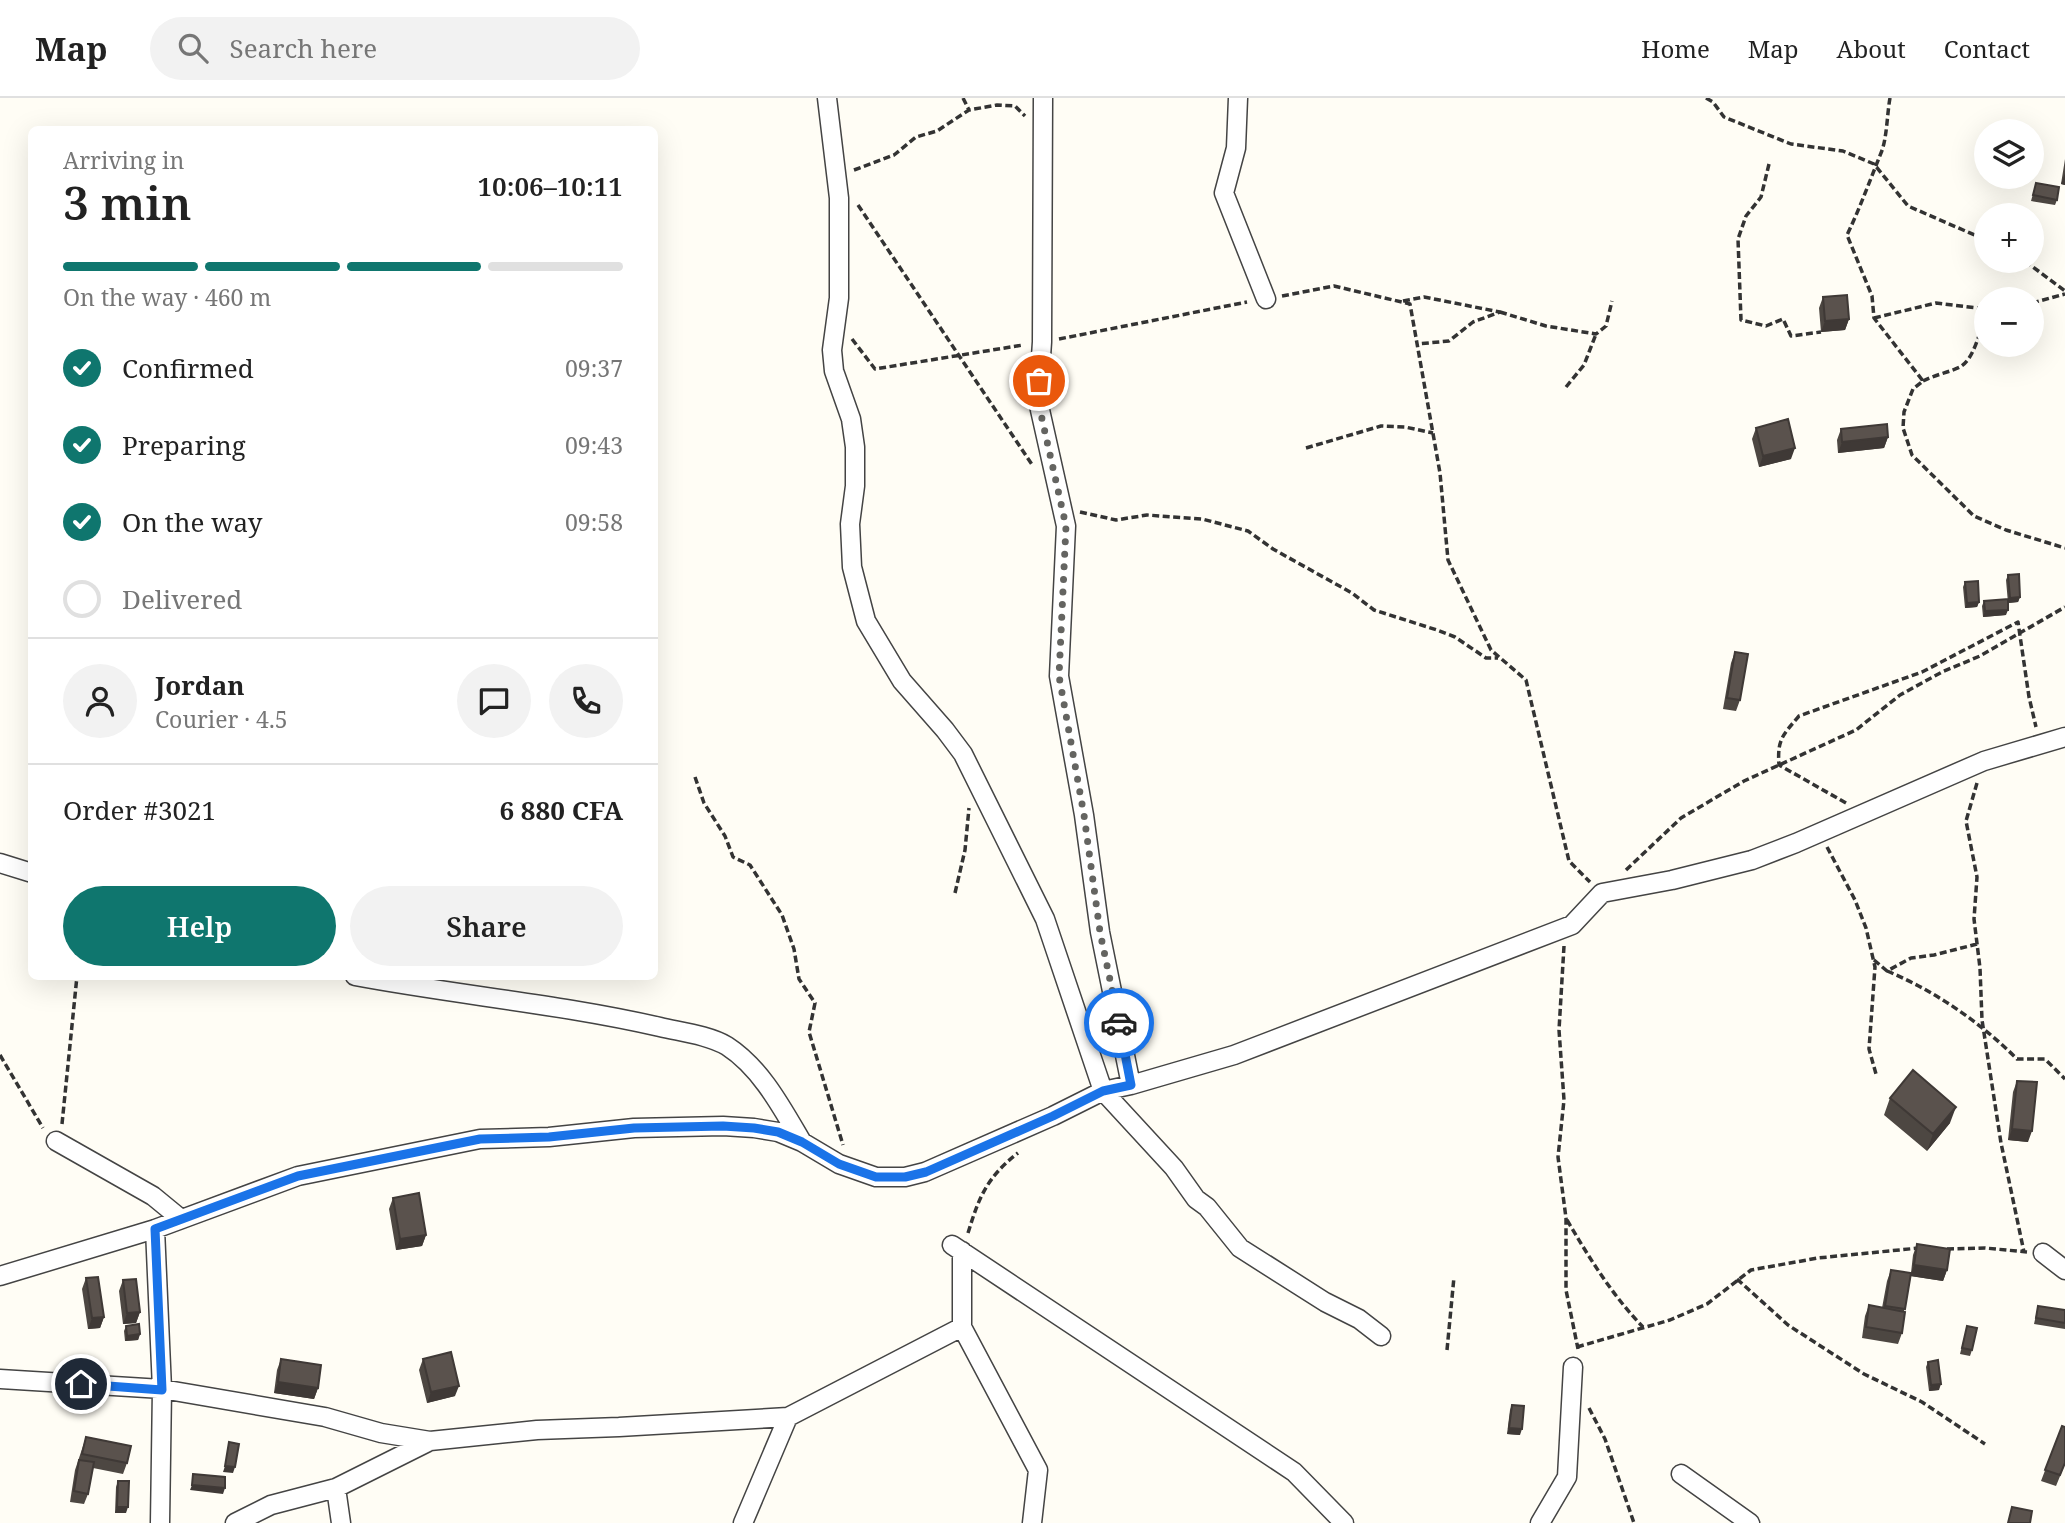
<!DOCTYPE html>
<meta charset="utf-8">
<style>
:root{--surface:#fff;--page:#f2f2f2;--text:#222;--muted:#767676;--line:#e0e0e0;--accent:#0f766e}
body{margin:0;font-family:"Noto Serif",serif;background:var(--page);color:var(--text);height:100vh;display:flex;flex-direction:column;font-size:26px;white-space:nowrap}
*{box-sizing:border-box;margin:0}
p{font-size:23px;color:var(--muted)}
.icon{flex:none;width:38px;height:38px;fill:none;stroke:currentColor;stroke-width:2;stroke-linecap:round;stroke-linejoin:round}
.map{position:relative;flex:1;overflow:hidden}
.panel{position:absolute;left:28px;top:28px;width:630px;height:854px;display:flex;flex-direction:column;background:var(--surface);border-radius:10px;box-shadow:0 7px 28px #0002}
.panel>*{flex:none}
.controls{position:absolute;left:1974px;top:21px;display:grid;gap:14px}
.controls a{display:grid;place-items:center;width:70px;height:70px;border-radius:50%;background:var(--surface);box-shadow:0 7px 28px #0002;font-size:35px}
.pin{position:absolute;display:grid;place-items:center;width:60px;height:60px;color:#fff;margin:-30px;border:4px solid #fff;border-radius:50%;box-shadow:0 2px 7px #0007}
.courier{position:absolute;display:grid;place-items:center;width:70px;height:70px;margin:-35px;border:5px solid #1a73e8;border-radius:50%;background:#fff;color:#222;box-shadow:0 2px 9px #0007}
.head em{font-style:normal;font-weight:600}
.head div{display:flex;flex-direction:column-reverse}
.head{display:flex;align-items:center;justify-content:space-between;height:119px;padding:0 35px}
h1{font-size:46px;font-weight:600;line-height:52px}
.bar{display:grid;grid-template-columns:repeat(4,1fr);gap:10px 7px;align-content:center;height:84px;padding:0 35px}
.bar i{height:9px;border-radius:5px;background:var(--line)}
.bar .active{background:var(--accent)}
.bar p{grid-column:span 4}
.line{display:flex;align-items:center;gap:18px;padding:0 35px;border-top:2px solid var(--line)}
.line div{flex:1}
.round{display:grid;place-items:center;flex:none;width:74px;height:74px;border-radius:37px;background:var(--page)}
ol{padding:0 35px;list-style:none}
li{display:flex;align-items:center;gap:21px;height:77px}
li p{margin-inline-start:auto}
li .icon{padding:7px;border-radius:50%;background:var(--accent);color:#fff;stroke-width:4}
li:last-child{color:var(--muted)}
li i{width:38px;height:38px;border:4px solid var(--line);border-radius:50%}
.button{display:flex;gap:14px;margin-top:auto;padding:14px 35px}
.button a{flex:1;height:80px;border-radius:42px;background:var(--accent);color:#fff;font-size:28px;font-weight:600;line-height:80px;text-align:center}
.button a+a{background:var(--page);color:var(--text)}
header{display:flex;align-items:center;gap:42px;box-sizing:border-box;height:98px;padding:0 35px;background:var(--surface);border-bottom:2px solid var(--line)}
header strong{font-size:33px}
nav{display:flex;gap:38px;margin-inline-start:auto;font-size:24px}
.search{width:490px;height:63px;background:var(--page);display:flex;align-items:center;gap:18px;box-sizing:border-box;padding:0 24px;border-radius:38px;color:var(--muted);font-size:26px}
.map>svg:first-child{display:block}
.lines{fill:none;stroke-linecap:round;stroke-linejoin:round}
.street-casing{stroke:#444;stroke-width:21}
.path{stroke:#333;stroke-width:3.5;stroke-dasharray:7 3.5;stroke-linecap:butt}
.street{stroke:#fff;stroke-width:18}
.wall{fill:#4d4742}
.shaded-wall{fill:#3f3936}
.building{fill:#5a524d;stroke:#3f3936;stroke-width:2}
.done{stroke:#646461;stroke-width:7;stroke-dasharray:0 12.6}
.route{stroke:#1a73e8;stroke-width:9}
</style>
<header>
<strong>Map</strong>
<div class="search"><svg class="icon" aria-label="search" viewBox="0 0 24 24"><circle cx="10" cy="10" r="6"/><path d="M15 15l6 6"/></svg>Search here</div>
<nav><a>Home</a><a>Map</a><a>About</a><a>Contact</a></nav>
</header>
<div class="map">
<svg width="2065" height="1425" viewBox="0 0 2065 1425">
<rect width="100%" height="100%" fill="#fffdf5"/>
<g class="lines">
<g class="street-casing">
<path id="street" d="M827 0 839 100V200L832 252 834 273 851 321 855 349V388L850 426 852 469 866 523 902 583 945 632 963 656 1045 821 1103 993 1174 1070 1196 1101 1207 1109 1240 1150 1325 1204 1359 1221 1381 1238
M1043 0 1042 244 1038 303 1066 428 1059 578 1084 717 1100 834 1131 987
M1238 0 1236 50 1224 95 1266 201
M0 765 32 775
M355 878C456 897 560 906 660 929 681 934 708 937 727 948 761 970 782 1010 802 1044
M56 1043 153 1098 181 1121
M155 1131 162 1291 160 1425
M952 1147 1294 1374 1344 1425
M962 1153V1229L1038 1372 1032 1425
M2043 1155 2065 1172
M0 1178 155 1131 298 1078 480 1041 549 1039 634 1030 723 1028 754 1030 778 1034 802 1044 839 1066 876 1079H905L925 1074 1053 1018 1103 993 1131 987 1234 957 1572 827 1602 795 1672 782 1752 762 1796 745 1984 663 2065 639
M0 1281 162 1291 325 1319 381 1335 430 1343 537 1332 619 1329 788 1319 962 1229
M1681 1376 1750 1425
M336 1390 341 1425
M235 1425 271 1407 336 1390 430 1343
M743 1425 788 1319
M1540 1425 1567 1379 1573 1269"/>
</g>
<path class="path" d="M963 0 969 12
M1706 0 1713 4 1724 19 1791 46 1843 53 1874 66 1908 108 1986 142
M1890 0C1887 16 1887 41 1881 55 1870 82 1860 110 1847 137L1872 198 1874 220 1923 283 1913 291 1904 314 1903 330 1912 357 1974 418 2006 432 2065 450
M1769 66 1761 99 1746 118 1738 141 1741 222 1766 228 1783 221 1791 238 1821 234
M854 72 894 57 916 39 937 33 969 12 997 7 1015 8 1025 18
M858 107 1033 368
M2025 163 2065 193
M1282 198 1334 188 1410 206 1440 375 1448 462 1491 552 1526 582 1569 763 1590 784
M1403 203 1424 199 1500 214 1473 224 1449 243 1417 246
M2032 205 2065 196
M1500 214 1546 228 1596 236 1606 228 1612 203
M1874 220 1936 205 1986 211
M852 241 875 271 1023 247
M1059 241 1247 204
M1923 283C1934 277 1950 274 1960 269 1975 260 1978 235 1986 221
M1566 289 1584 267 1596 236
M1306 350 1381 328 1405 329 1433 335
M1080 414 1116 422 1147 417 1202 421 1248 433 1273 451 1352 495 1374 512 1437 532 1455 539 1486 560H1498
M695 679 704 705 725 738 733 759 750 767 782 817 794 851 799 881 815 905 809 934 843 1047
M1977 685 1966 723 1977 779 1974 821 1980 870 1982 922 2001 1045 2024 1154
M1846 705 1779 667C1777 641 1783 637 1799 618L1922 574 2018 524 2029 599 2036 629
M1827 749 1855 802 1866 830 1875 869 1869 951 1876 976
M1626 772 1681 720 1744 683 1856 632 1900 597 1942 574 1980 558 2065 509
M955 795 965 752 969 710
M1564 848 1559 932 1564 1002 1558 1059 1566 1120V1192L1578 1251
M1874 862 1887 873 1911 860 1934 857 1977 846
M1887 873C1935 893 1980 924 2017 961H2045L2065 981
M0 957 43 1030
M62 1026 77 878
M1567 1122C1590 1161 1612 1197 1643 1229
M968 1135C979 1099 987 1079 1018 1055
M1947 1151 1985 1150 2027 1154
M1737 1181 1788 1227 1864 1276 1922 1304 1985 1346
M1577 1249 1670 1222 1707 1206 1751 1172 1818 1160 1919 1150
M1447 1252 1454 1179
M1589 1310 1605 1341 1634 1425"/>
<use href="#street" class="street"/>
</g>
<path class="wall" d="M2065 61V87L2061 86Z
M2036 85 2057 102 2055 107 2031 103Z
M1823 199 1849 221 1845 232 1821 234 1819 210Z
M1756 330 1791 361 1759 369 1752 341Z
M1841 331 1888 339 1884 350 1838 355 1837 342Z
M2008 477 2020 499 2018 504 2008 505 2006 482Z
M1965 484 1979 504 1977 509 1965 510 1963 489Z
M1984 503 2006 517 1983 519 1982 508Z
M1735 554 1740 602 1736 613 1723 611 1731 565Z
M2017 983 2028 1044 2008 1042 2013 994Z
M1890 1000 1950 1025 1927 1053 1884 1017Z
M393 1100 426 1137 422 1148 396 1152 389 1111Z
M1917 1146 1947 1172 1943 1183 1911 1178 1904 1213 1902 1235 1898 1246 1862 1240 1865 1218 1869 1207 1882 1210 1887 1183 1891 1172 1911 1175 1913 1157Z
M86 1180 104 1219 100 1230 88 1231 82 1191Z
M123 1182 140 1214 136 1225 123 1226 119 1193Z
M2038 1208 2065 1212V1231L2034 1226Z
M126 1228 140 1236 138 1242 125 1243 124 1233Z
M1967 1228 1972 1252 1970 1258 1960 1256Z
M281 1261 318 1290 314 1301 274 1295 277 1272Z
M423 1261 455 1298 427 1305 419 1272Z
M1928 1264 1939 1292 1929 1293 1926 1269Z
M1512 1307 1520 1337 1507 1336 1510 1312Z
M2062 1328 2065 1366 2056 1388 2041 1383Z
M86 1339 127 1365 123 1376 93 1370 88 1396 84 1406 70 1404 75 1372Z
M118 1383 126 1415H115L116 1389Z"/>
<path class="shaded-wall" d="M2065 75V87L2061 86Z
M1992 79H2016L2013 85 1990 84Z
M1849 221 1845 232 1821 234 1825 223Z
M1888 339 1884 350 1838 355 1842 344Z
M1795 350 1791 361 1759 369 1763 358Z
M2020 499 2018 504 2008 505 2010 500Z
M1979 504 1977 509 1965 510 1967 505Z
M2008 512 2006 517 1983 519 1985 513Z
M1956 1009 1950 1025 1927 1053 1933 1036Z
M2012 1031 2032 1033 2028 1044 2008 1042Z
M426 1137 422 1148 396 1152 400 1141Z
M1914 1167 1947 1172 1943 1183 1910 1178Z
M140 1214 136 1225 123 1226 127 1215Z
M104 1219 100 1230 88 1231 92 1220Z
M140 1236 138 1242 125 1243 127 1238Z
M278 1284 318 1290 314 1301 274 1295Z
M1941 1286 1939 1292 1929 1293 1931 1287Z
M459 1288 455 1298 427 1305 431 1294Z
M1509 1330 1522 1331 1520 1337 1507 1336Z
M225 1368 235 1369 233 1375 223 1374Z
M192 1387 225 1390 223 1396 190 1392Z
M117 1409H128L126 1415H115Z"/>
<path class="building" d="M2036 85 2059 89 2057 102 2033 97Z
M1847 197 1849 221 1825 223 1823 199Z
M1788 321 1795 350 1763 358 1756 330Z
M1887 326 1888 339 1842 344 1841 331Z
M2019 476 2020 499 2010 500 2008 477Z
M1978 483 1979 504 1967 505 1965 484Z
M2008 501V512L1985 513 1984 503Z
M1735 554 1748 556 1740 602 1727 600Z
M1913 972 1956 1009 1933 1036 1890 1000Z
M2017 983 2037 984 2032 1033 2012 1031Z
M419 1095 426 1137 400 1141 393 1100Z
M1917 1146 1950 1151 1947 1172 1914 1167Z
M1891 1172 1911 1175 1905 1211 1885 1208Z
M98 1179 104 1219 92 1220 86 1180Z
M136 1181 140 1214 127 1215 123 1182Z
M1869 1207 1905 1214 1902 1235 1866 1229Z
M2038 1208 2065 1212V1225L2036 1220Z
M139 1226 140 1236 127 1238 126 1228Z
M1967 1228 1977 1230 1972 1252 1962 1250Z
M451 1254 459 1288 431 1294 423 1261Z
M281 1261 321 1267 318 1290 278 1284Z
M1938 1262 1941 1286 1931 1287 1928 1264Z
M1512 1307 1524 1308 1522 1331 1509 1330Z
M2062 1328 2065 1329V1365L2060 1377 2045 1372Z
M86 1339 131 1348 127 1365 82 1356Z
M229 1344 239 1346 235 1369 225 1368Z
M79 1362 94 1364 88 1396 74 1393Z
M193 1376 225 1379V1390L192 1387Z
M118 1383H129L128 1409H117Z
M2012 1409 2032 1413 2030 1425H2008Z"/>
<g class="lines">
<path class="done" d="M1039 283 1038 303 1066 428 1059 578 1084 717 1100 834 1119 925"/>
<path class="route" d="M81 1286 162 1292 155 1131 298 1078 480 1041 549 1039 634 1030 723 1028 754 1030 778 1034 802 1044 839 1066 876 1079H905L926 1074 1053 1018 1103 993 1131 987 1119 925"/>
</g>
</svg>
<div class="controls">
<a><svg class="icon" aria-label="layers" viewBox="0 0 24 24"><path d="M12 4l9 5-9 5-9-5zM3 14l9 5 9-5"/></svg></a>
<a>+</a>
<a>−</a>
</div>
<div class="pin" style="left:1039px;top:283px;background:#ea580c"><svg class="icon" aria-label="bag" viewBox="0 0 24 24"><path d="M5 8h14l-1 12H6zM9 8a3 3 0 0 1 6 0"/></svg></div>
<div class="pin" style="left:81px;top:1286px;background:#1f2937"><svg class="icon" aria-label="home" viewBox="0 0 24 24"><path d="M3 11l9-7 9 7M6 9v11h12V9"/></svg></div>
<div class="courier" style="left:1119px;top:925px"><svg class="icon" aria-label="car" viewBox="0 0 24 24"><path d="M5 17H2v-5l4-1 3-4h7l3 4 3 1v5h-3M9 17h6M6 11h13"/><circle cx="7" cy="17" r="2"/><circle cx="17" cy="17" r="2"/></svg></div>
<section class="panel">
<div class="head"><div><h1>3 min</h1><p>Arriving in</p></div><em>10:06–10:11</em></div>
<div class="bar"><i class="active"></i><i class="active"></i><i class="active"></i><i></i><p>On the way · 460 m</p></div>
<ol>
<li><svg class="icon" aria-label="check" viewBox="0 0 24 24"><path d="M5 12l5 5 9-10"/></svg>Confirmed<p>09:37</p></li>
<li><svg class="icon" aria-label="check" viewBox="0 0 24 24"><path d="M5 12l5 5 9-10"/></svg>Preparing<p>09:43</p></li>
<li><svg class="icon" aria-label="check" viewBox="0 0 24 24"><path d="M5 12l5 5 9-10"/></svg>On the way<p>09:58</p></li>
<li><i></i>Delivered</li>
</ol>
<div class="line" style="height:126px"><a class="round"><svg class="icon" aria-label="person" viewBox="0 0 24 24"><circle cx="12" cy="8" r="4"/><path d="M4 21q1-7 8-7t8 7"/></svg></a><div><b>Jordan</b><p>Courier · 4.5</p></div><a class="round"><svg class="icon" aria-label="chat" viewBox="0 0 24 24"><path d="M4 5h16v11H9l-5 4z"/></svg></a><a class="round"><svg class="icon" aria-label="phone" viewBox="0 0 24 24"><path d="M5 4h4l2 5-3 2q2 4 5 5l2-3 5 2v4C11 20 4 13 5 4z"/></svg></a></div>
<div class="line" style="height:91px"><div>Order #3021</div><b>6 880 CFA</b></div>
<div class="button"><a>Help</a><a>Share</a></div>
</section>
</div>
